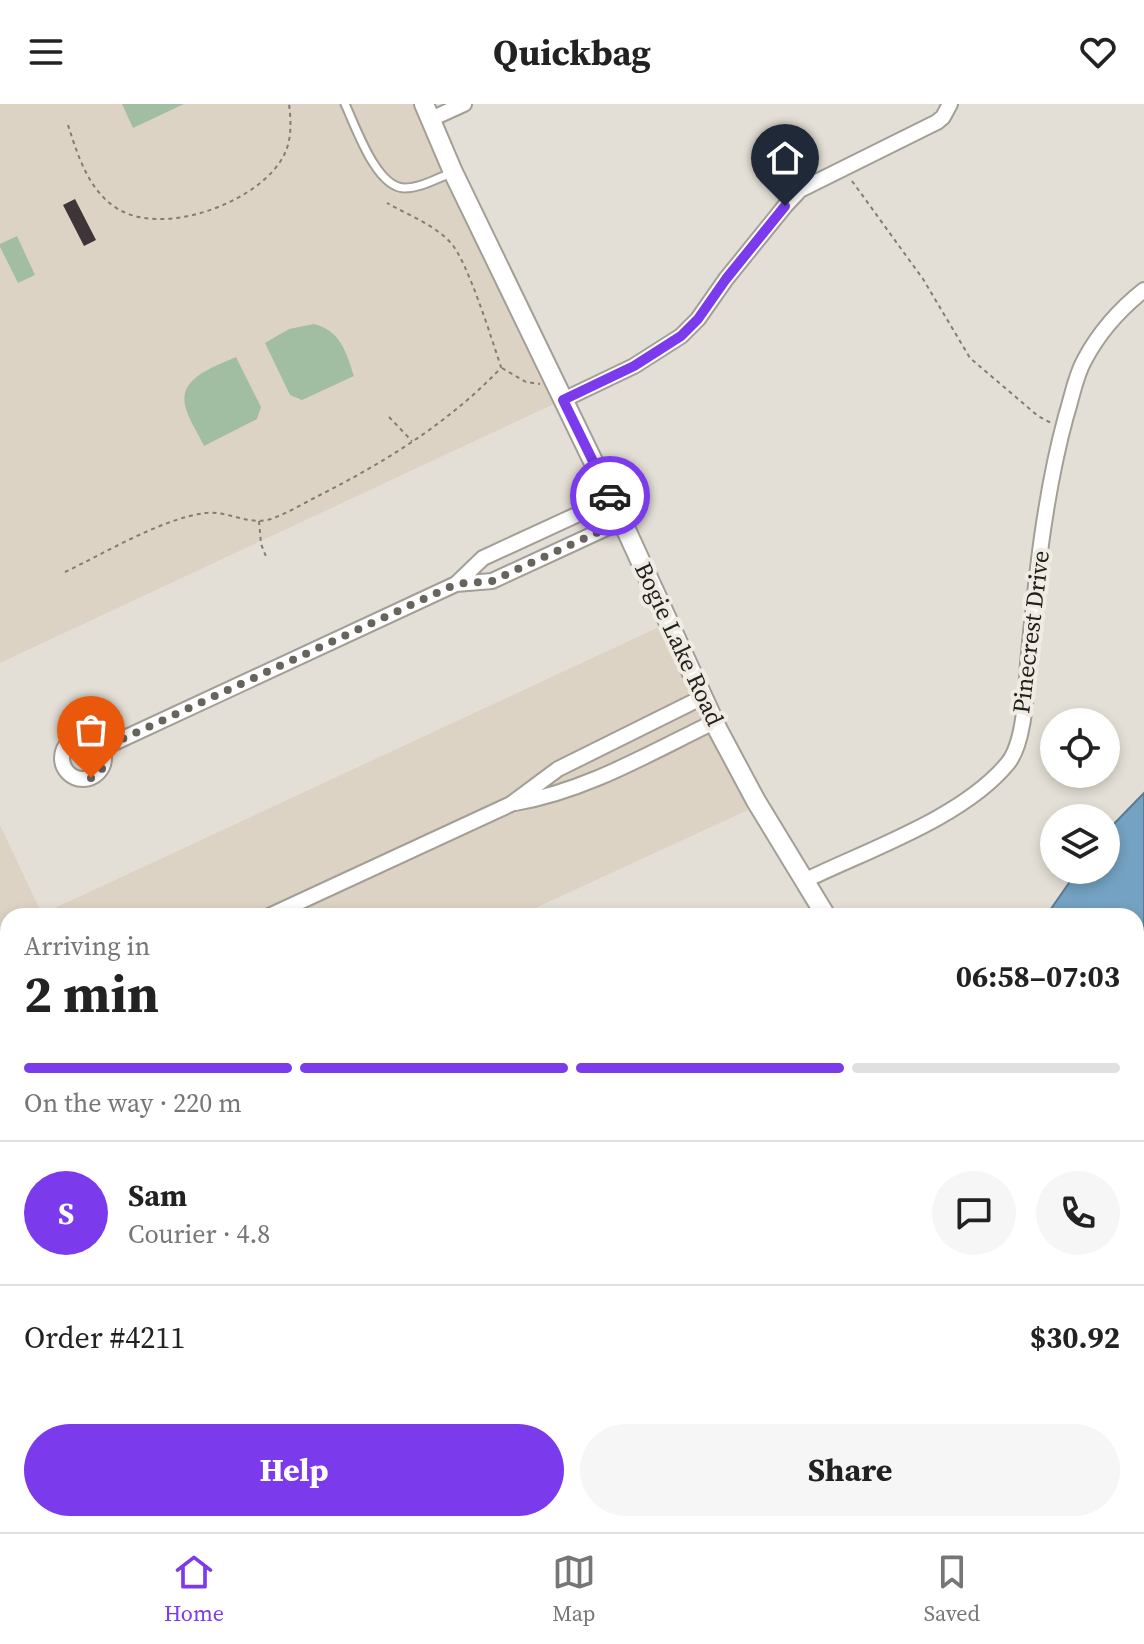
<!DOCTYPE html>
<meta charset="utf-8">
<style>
:root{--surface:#fff;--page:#f6f6f6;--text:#222;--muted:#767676;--line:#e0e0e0;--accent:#7c3aed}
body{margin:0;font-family:"Source Serif 4",serif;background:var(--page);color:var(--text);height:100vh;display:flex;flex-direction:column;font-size:30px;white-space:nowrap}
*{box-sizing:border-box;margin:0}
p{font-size:26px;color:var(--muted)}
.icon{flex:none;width:44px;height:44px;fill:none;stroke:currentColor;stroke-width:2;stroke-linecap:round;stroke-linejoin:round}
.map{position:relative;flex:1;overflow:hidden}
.panel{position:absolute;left:0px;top:804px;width:1144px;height:624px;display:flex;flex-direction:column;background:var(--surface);border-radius:24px 24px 0 0;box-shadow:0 4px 12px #0003}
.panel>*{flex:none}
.fabs{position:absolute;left:1040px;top:604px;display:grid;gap:16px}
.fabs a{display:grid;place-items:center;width:80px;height:80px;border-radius:50%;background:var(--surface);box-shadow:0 4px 12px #0003;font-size:40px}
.pin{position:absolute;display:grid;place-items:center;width:68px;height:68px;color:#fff;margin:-82px -34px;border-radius:50% 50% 50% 0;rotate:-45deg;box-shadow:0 0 8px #0007}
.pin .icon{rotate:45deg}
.courier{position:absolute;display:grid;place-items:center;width:80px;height:80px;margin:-40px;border:6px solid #7c3aed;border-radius:50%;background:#fff;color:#222;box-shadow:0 2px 10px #0007}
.head em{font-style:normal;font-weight:700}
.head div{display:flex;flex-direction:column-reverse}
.head{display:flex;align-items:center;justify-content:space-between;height:136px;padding:0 24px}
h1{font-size:52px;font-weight:700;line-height:60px}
.bar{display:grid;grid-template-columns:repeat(4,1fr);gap:12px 8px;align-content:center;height:96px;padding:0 24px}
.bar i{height:10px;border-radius:6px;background:var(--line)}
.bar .selected{background:var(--accent)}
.bar p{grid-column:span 4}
.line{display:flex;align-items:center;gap:20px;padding:0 24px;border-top:2px solid var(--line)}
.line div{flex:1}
.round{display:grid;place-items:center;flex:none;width:84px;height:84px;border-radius:42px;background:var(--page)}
.action{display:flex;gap:16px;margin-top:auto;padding:16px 24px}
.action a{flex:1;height:92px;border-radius:48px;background:var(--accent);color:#fff;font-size:32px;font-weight:700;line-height:92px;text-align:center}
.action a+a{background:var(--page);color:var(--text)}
header{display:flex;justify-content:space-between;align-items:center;height:104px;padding:0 24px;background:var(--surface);font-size:36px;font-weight:700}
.tabs{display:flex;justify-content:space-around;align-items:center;height:112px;border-top:2px solid var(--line);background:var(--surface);font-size:22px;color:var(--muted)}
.tabs a{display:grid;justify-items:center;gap:4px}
.tabs .selected{color:var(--accent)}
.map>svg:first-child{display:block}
.built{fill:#ddd3c4}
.green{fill:#a1bea2}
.water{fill:#74a2c2;stroke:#5c7b91;stroke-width:2}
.building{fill:#3d3537}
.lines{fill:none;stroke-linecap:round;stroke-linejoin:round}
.service-casing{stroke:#a39e96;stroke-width:11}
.minor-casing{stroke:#a39e96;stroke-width:18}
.secondary-casing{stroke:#a39e96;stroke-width:22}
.path{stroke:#807d77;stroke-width:2;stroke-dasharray:4 4;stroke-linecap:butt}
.service{stroke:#fff;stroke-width:7}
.minor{stroke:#fff;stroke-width:14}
.secondary{stroke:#fff;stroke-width:18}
.done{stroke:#67645e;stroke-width:8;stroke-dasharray:0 14.4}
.route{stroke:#7c3aed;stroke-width:10}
.labels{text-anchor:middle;stroke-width:8;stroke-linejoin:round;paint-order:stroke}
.street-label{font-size:24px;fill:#23211e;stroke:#f1ece3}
</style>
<header><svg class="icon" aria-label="menu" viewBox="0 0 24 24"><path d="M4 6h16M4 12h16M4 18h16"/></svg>Quickbag<svg class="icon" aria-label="heart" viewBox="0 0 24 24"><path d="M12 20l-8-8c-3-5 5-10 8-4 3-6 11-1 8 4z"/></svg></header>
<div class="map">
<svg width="1144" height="1428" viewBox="0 0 1144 1428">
<rect width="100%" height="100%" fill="#e4dfd6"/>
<path class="built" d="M0 0H413L556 299 0 559Z
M661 522 748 706 518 812H8V1048L0 1051V721L42 810Z"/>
<path class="green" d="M122 0H184L133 24Z
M17 132 35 171 18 179 0 143V140Z
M314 220C341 227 346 248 354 272L302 296 290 291 265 239 289 225Z
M236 253 261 303 257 315 204 342C198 329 188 315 185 301 179 273 216 262 236 253Z"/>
<path class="water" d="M1144 689V1119L1136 1114V812H1046L1078 766H1106V728Z"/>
<path class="building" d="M75 95 96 136 84 142 63 101Z"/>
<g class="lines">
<g class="service-casing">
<path id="service" d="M345 0C356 23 376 83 404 84 420 84 436 75 451 69"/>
</g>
<g class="minor-casing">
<path id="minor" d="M431 15 464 0
M563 296 634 262 681 232 698 215 726 175 785 102 800 86 937 18 943 13 950 0
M456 480 492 477 622 417
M62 654a21 21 0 1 1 42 0a21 21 0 1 1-42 0Z
M103 644 456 480 483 454 611 395
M515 699C586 687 650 649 714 618
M804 777C867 746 963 714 1008 659 1025 638 1026 586 1028 559 1036 476 1044 393 1066 312 1072 294 1075 272 1085 255 1100 227 1120 205 1144 186
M269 812 511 700 558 665 703 593
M0 1282 8 1294
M71 1420 75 1428
M460 1420 464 1428
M910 1420 931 1428
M0 1421 8 1417
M803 1428 820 1420"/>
</g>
<g class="secondary-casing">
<path id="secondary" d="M424 0 453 68 622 417 718 626 756 697 826 812
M1136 1163 1144 1170"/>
</g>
<path class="path" d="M68 21C77 49 87 82 112 101 158 137 263 98 285 49 292 34 291 16 289 0
M852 77 923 175 970 254 1038 312 1051 319
M502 264 526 278 540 280
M389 313 412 337
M259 417 261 440 267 455
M65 468C105 449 161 415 205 409 227 406 248 422 271 415 288 409 304 399 320 391 385 358 448 319 499 266L501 263C492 236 467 155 450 138 433 120 408 111 387 99
M0 908 8 919
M0 961 8 955"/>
<use href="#service" class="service"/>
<use href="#minor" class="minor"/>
<use href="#secondary" class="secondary"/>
</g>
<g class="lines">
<path class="done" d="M91 674 102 665 103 644 456 480 492 477 622 417 610 392"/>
<path class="route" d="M610 392 563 296 634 262 681 232 698 215 726 175 785 102"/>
</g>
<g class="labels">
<g class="street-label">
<text transform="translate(1031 528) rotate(-83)" y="8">Pinecrest Drive</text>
<text transform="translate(679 540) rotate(65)" y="8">Bogie Lake Road</text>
</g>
</g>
</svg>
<div class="fabs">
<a><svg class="icon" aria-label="locate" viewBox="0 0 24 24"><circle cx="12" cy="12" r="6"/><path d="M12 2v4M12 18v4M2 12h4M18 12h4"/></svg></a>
<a><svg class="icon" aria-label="layers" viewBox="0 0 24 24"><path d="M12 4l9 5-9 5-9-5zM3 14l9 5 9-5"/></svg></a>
</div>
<div class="pin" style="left:91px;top:674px;background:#ea580c"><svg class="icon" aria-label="bag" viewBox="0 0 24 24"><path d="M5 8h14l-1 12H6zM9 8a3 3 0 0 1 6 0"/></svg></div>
<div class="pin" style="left:785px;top:102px;background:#1f2937"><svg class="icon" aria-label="home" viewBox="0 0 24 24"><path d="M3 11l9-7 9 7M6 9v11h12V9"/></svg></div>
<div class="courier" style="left:610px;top:392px"><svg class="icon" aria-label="car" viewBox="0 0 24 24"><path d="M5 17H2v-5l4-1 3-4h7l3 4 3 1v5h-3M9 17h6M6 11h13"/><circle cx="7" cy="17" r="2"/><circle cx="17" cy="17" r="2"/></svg></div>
<section class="panel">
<div class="head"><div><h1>2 min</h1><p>Arriving in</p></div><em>06:58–07:03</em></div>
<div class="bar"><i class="selected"></i><i class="selected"></i><i class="selected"></i><i></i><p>On the way · 220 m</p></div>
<div class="line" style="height:144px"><b class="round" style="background:var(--accent);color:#fff">S</b><div><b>Sam</b><p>Courier · 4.8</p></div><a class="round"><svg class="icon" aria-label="chat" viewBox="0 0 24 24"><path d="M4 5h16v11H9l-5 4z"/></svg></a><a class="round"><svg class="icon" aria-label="phone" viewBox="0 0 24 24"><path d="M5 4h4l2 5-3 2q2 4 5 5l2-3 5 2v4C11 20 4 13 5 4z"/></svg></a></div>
<div class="line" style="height:104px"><div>Order #4211</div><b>$30.92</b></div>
<div class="action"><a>Help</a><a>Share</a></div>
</section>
</div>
<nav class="tabs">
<a class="selected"><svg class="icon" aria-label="home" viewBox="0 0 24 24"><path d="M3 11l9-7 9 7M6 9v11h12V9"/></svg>Home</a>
<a><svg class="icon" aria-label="map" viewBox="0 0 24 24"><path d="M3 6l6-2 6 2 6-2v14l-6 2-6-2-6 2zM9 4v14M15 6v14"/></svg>Map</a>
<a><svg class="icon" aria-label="saved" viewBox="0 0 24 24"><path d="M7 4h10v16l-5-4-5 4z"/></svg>Saved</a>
</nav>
